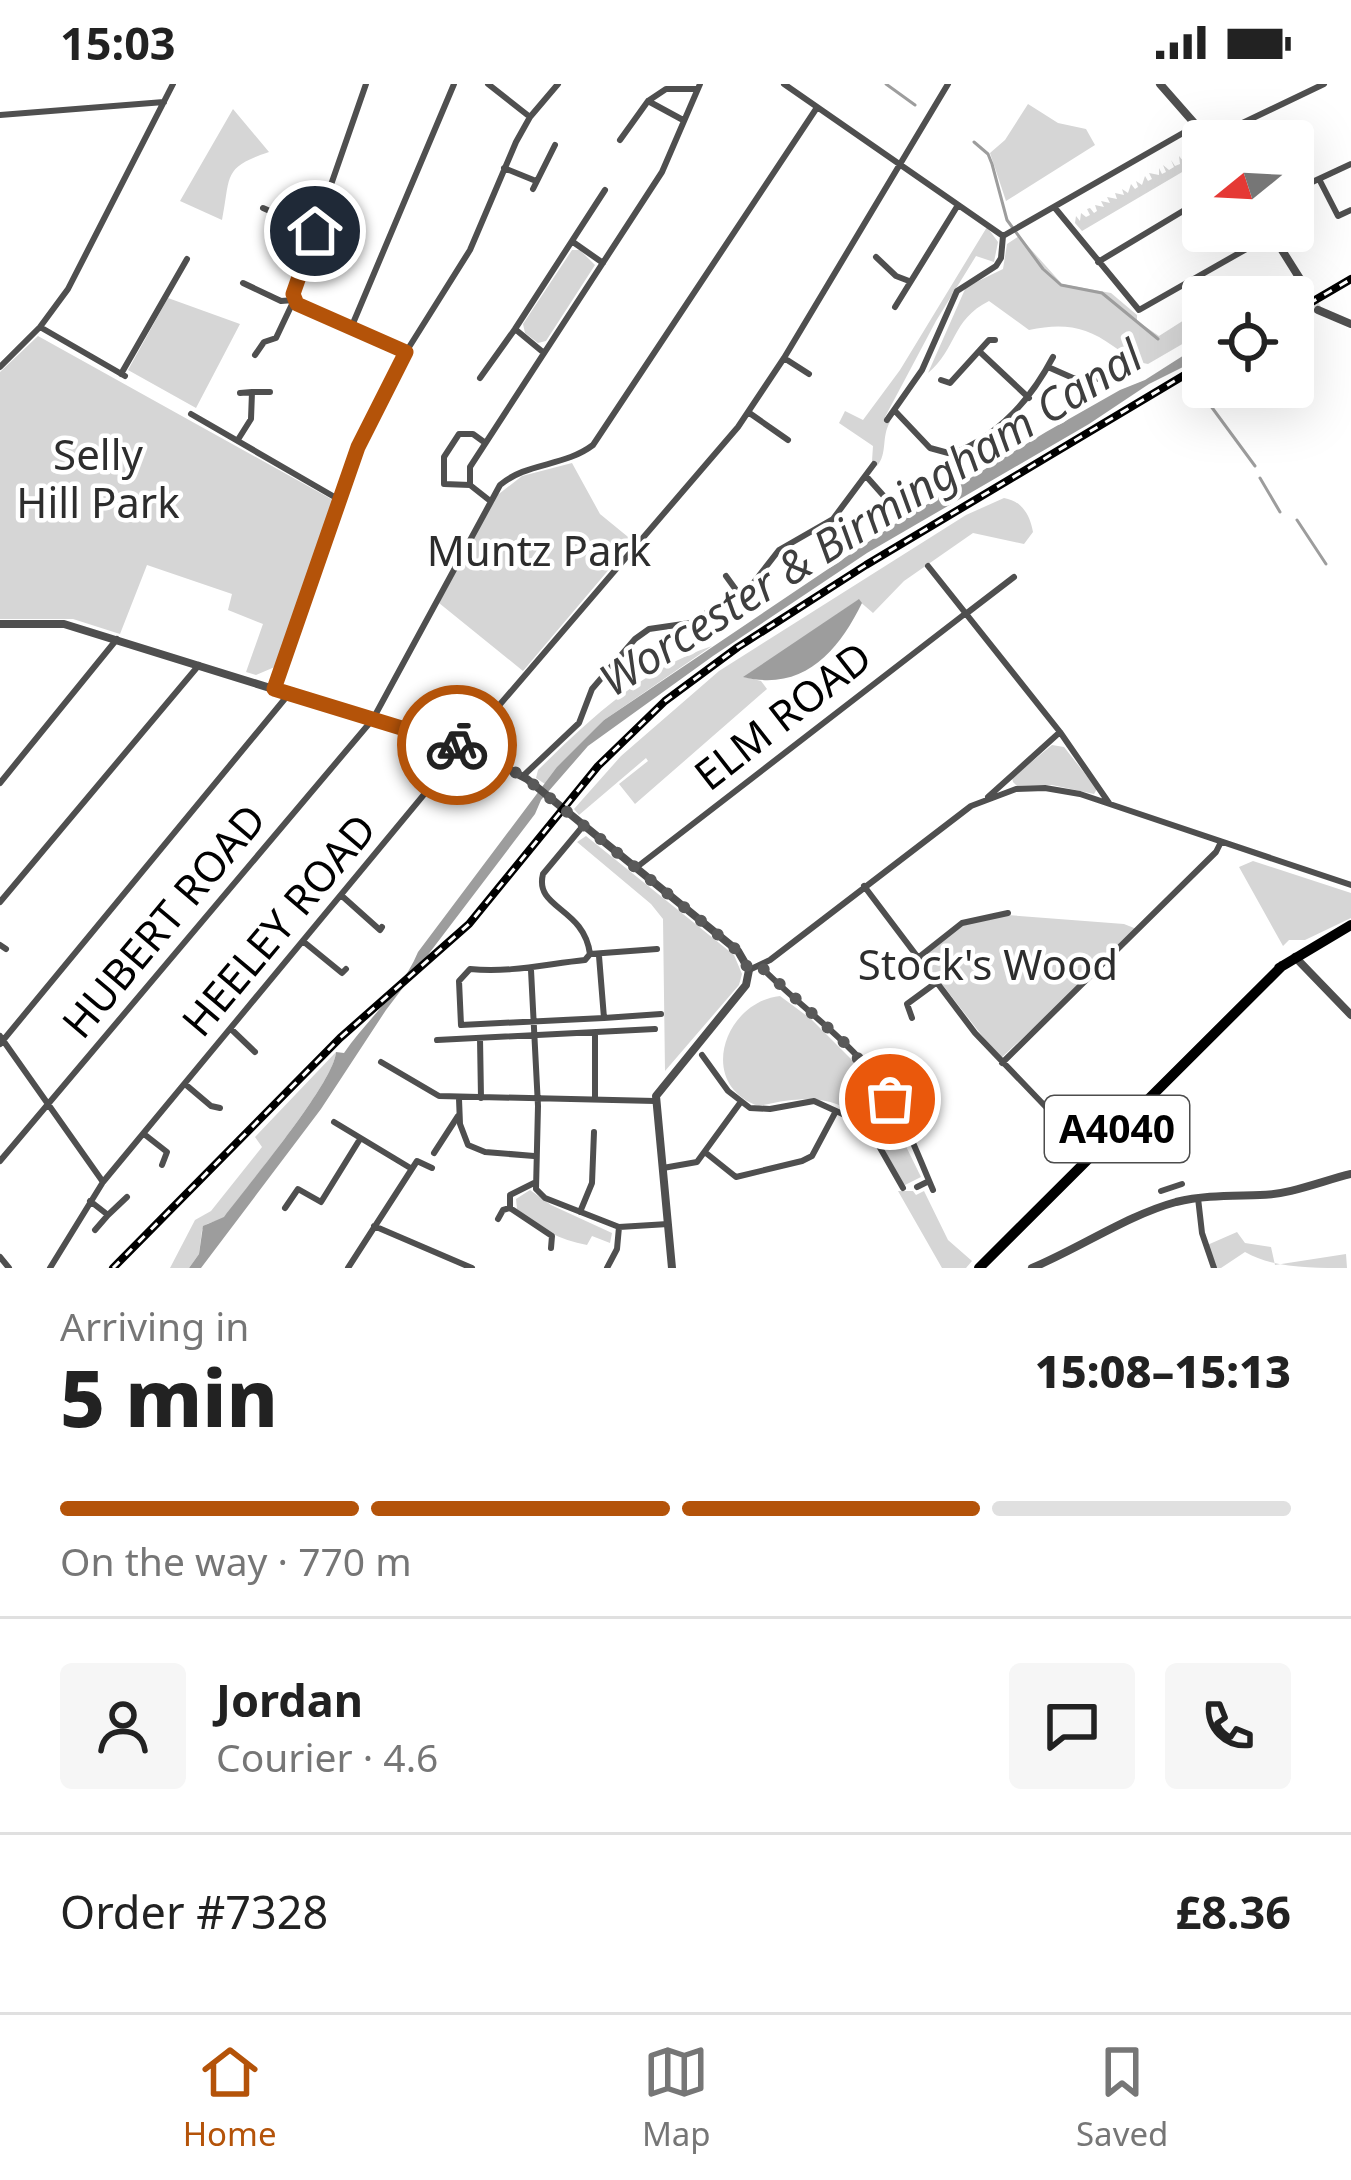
<!DOCTYPE html>
<meta charset="utf-8">
<style>
:root{--surface:#fff;--page:#f6f6f6;--text:#222;--muted:#767676;--line:#e0e0e0;--accent:#b45309}
body{margin:0;font-family:"Noto Sans",sans-serif;background:var(--page);color:var(--text);height:100vh;display:flex;flex-direction:column;font-size:45px;white-space:nowrap}
*{box-sizing:border-box;margin:0}
p{font-size:39px;color:var(--muted)}
.icon{flex:none;width:66px;height:66px;fill:none;stroke:currentColor;stroke-width:2;stroke-linecap:round;stroke-linejoin:round}
.map{position:relative;height:1184px;overflow:hidden}
.sheet{display:flex;flex-direction:column;background:var(--surface);flex:1}
.sheet>*{flex:none}
.needle{width:78px;rotate:252deg}
.controls{position:absolute;left:1182px;top:36px;display:grid;gap:24px}
.controls a{display:grid;place-items:center;width:132px;height:132px;border-radius:12px;background:var(--surface);box-shadow:0 12px 48px #0002;font-size:60px}
.pin{position:absolute;display:grid;place-items:center;width:102px;height:102px;color:#fff;margin:-51px;border:6px solid #fff;border-radius:50%;box-shadow:0 3px 12px #0007}
.courier{position:absolute;display:grid;place-items:center;width:120px;height:120px;margin:-60px;border:9px solid #b45309;border-radius:50%;background:#fff;color:#222;box-shadow:0 3px 15px #0007}
.headline em{font-style:normal;font-weight:800}
.headline div{display:flex;flex-direction:column-reverse}
.headline{display:flex;align-items:center;justify-content:space-between;height:204px;padding:0 60px}
h1{font-size:78px;font-weight:800;line-height:90px}
.bar{display:grid;grid-template-columns:repeat(4,1fr);gap:18px 12px;align-content:center;height:144px;padding:0 60px}
.bar i{height:15px;border-radius:9px;background:var(--line)}
.bar .selected{background:var(--accent)}
.bar p{grid-column:span 4}
.line{display:flex;align-items:center;gap:30px;padding:0 60px;border-top:3px solid var(--line)}
.line div{flex:1}
.round{display:grid;place-items:center;flex:none;width:126px;height:126px;border-radius:12px;background:var(--page)}
.status{display:flex;justify-content:space-between;align-items:center;height:84px;padding:0 60px;background:var(--surface);direction:ltr}
.status svg{height:33px;fill:currentColor}
.tabs{display:flex;justify-content:space-around;align-items:center;height:168px;border-top:3px solid var(--line);background:var(--surface);font-size:33px;color:var(--muted)}
.tabs a{display:grid;justify-items:center;gap:6px}
.tabs .selected{color:var(--accent)}
.map>svg:first-child{display:block}
.green{fill:#d6d6d6}
.water{fill:#9d9d9d}
.lines{fill:none;stroke-linecap:round;stroke-linejoin:round}
.stream{stroke:#9d9d9d;stroke-width:3}
.tertiary-tunnel{stroke:#d9d9d9;stroke-width:8;stroke-dasharray:8 4;stroke-linecap:butt}
.minor{stroke:#4f4f4f;stroke-width:6}
.tertiary{stroke:#4f4f4f;stroke-width:8}
.trunk{stroke:#000;stroke-width:10}
.rail-casing{stroke:#000;stroke-width:8}
.rail{stroke:#fff;stroke-width:3;stroke-dasharray:9;stroke-linecap:butt}
.done{stroke:#595959;stroke-width:12;stroke-dasharray:0 21.6}
.route{stroke:#b45309;stroke-width:15}
.labels{text-anchor:middle;stroke-width:9;stroke-linejoin:round;paint-order:stroke}
.shield{fill:#fff;stroke:#4c4c4c;stroke-width:3}
.shield-label{font-size:39px;font-weight:bold;fill:#000}
.park-label{font-size:42px;fill:#2d2d2d;stroke:#fff}
.street-label{font-size:42px;fill:#000;stroke:#fff}
.water-label{font-size:45px;font-style:italic;fill:#3e3e3e;stroke:#fff}
</style>
<div class="status"><b>15:03</b><svg viewBox="0 0 49 12"><path d="M0 12V9h3v3zM5 12V6h3v6zM10 12V3h3v9zM15 12V0h3v12zM26 1h20v11H26zM47 4h2v5h-2z"/></svg></div>
<div class="map">
<svg width="1351" height="1184" viewBox="0 0 1351 1184">
<rect width="100%" height="100%" fill="#fff"/>
<path class="green" d="M1028 20 1058 39 1086 45 1095 61 1006 117 990 69 1005 56Z
M233 25 269 68C222 84 231 91 222 136L180 117Z
M1179 72 1189 84 1082 147 1075 139 1076 132 1080 137 1081 129 1086 133 1090 131 1087 125 1090 124 1094 129 1097 127 1095 121 1104 123 1101 117 1110 119 1107 113 1117 115 1115 109 1124 111 1122 105 1128 109 1131 100 1135 105 1138 103 1136 97 1142 101 1145 92 1148 97 1152 95 1149 89 1159 91V84L1162 90 1166 88 1163 81 1169 86 1174 83 1171 76 1175 82 1180 80Z
M987 143 998 158 994 178 976 172 936 237 885 333 890 338C881 353 888 369 877 382L872 377 873 362 839 339 845 327 863 336 900 286Z
M1019 152 1062 200 1111 209 1137 231V237L1159 252 1203 224V248L1148 280C1134 278 1125 270 1113 262 1085 242 1063 239 1029 246L989 217C951 236 957 265 928 289L966 203 1003 185 1007 160Z
M572 166H580L595 181 546 257 538 259 525 249 523 240Z
M168 214 240 240 196 324 128 286Z
M38 252 333 416 277 582 256 591 246 588 263 540 228 526 232 510 147 481 120 550 73 535H0V288Z
M572 379 600 430 633 457 523 587 439 519 495 413 522 392Z
M1004 414C1022 417 1030 431 1033 448L1024 460 973 449 904 497 873 529 858 516 745 593 761 597 767 605 635 720 619 700 648 677 646 674 579 731 574 725 621 672 719 587 966 431Z
M712 562 604 636 545 700 536 694 538 686C590 635 641 586 712 562Z
M1052 661 1064 663 1097 705 1094 710 1052 701 1017 702 1013 698 1012 694Z
M586 752 734 871 742 890 739 901 665 987 663 835 651 820 577 758Z
M1253 777 1351 809V834L1305 856H1289L1283 862 1239 783Z
M1007 831 1124 840 1139 846 1000 975 921 873 963 841Z
M780 912 811 935 875 999 921 1093 905 1101 902 1098C865 1026 842 1002 759 1022 696 1001 724 918 780 912Z
M336 968C334 999 247 1102 224 1134L207 1140 202 1146 199 1170 189 1184H170L195 1136 211 1127 262 1063 255 1053Z
M530 1106 551 1121 612 1149 610 1159 592 1152 587 1161C560 1156 537 1144 517 1125L516 1115Z
M898 1107H913L916 1111 924 1107 948 1156 972 1177 966 1184H942Z
M1237 1148 1245 1159 1271 1163 1275 1181 1346 1170 1347 1184C1313 1184 1272 1184 1245 1168L1221 1184H1215L1205 1162Z"/>
<path class="water" d="M1203 259V273L1149 300 1089 340 867 469 713 572 588 662 541 716 535 730 386 926 321 1025 201 1184H189L199 1170 203 1142 224 1133C247 1102 334 999 336 968L344 969C368 934 402 907 418 868L557 683 604 636 895 440 1046 348 1120 306 1145 296Z
M859 515 862 519C838 568 803 608 743 593Z"/>
<g class="lines">
<path class="stream" d="M886 0 915 21
M974 58 988 70 992 80 1007 136 1043 185 1061 201 1102 209 1158 255
M1202 310 1255 382
M1260 394 1280 428
M1297 436 1326 480"/>
<path class="tertiary-tunnel" d="M1302 198 1318 226"/>
<path class="minor" d="M366 0 293 210 301 222 406 268
M488 0 530 33
M784 0 1003 152
M0 31 164 18
M683 36 648 17 666 5H697
M1209 55 1324 0
M620 56 648 17
M504 84 536 97
M1319 95 1338 132 1351 126
M533 105 555 61
M1293 107 1351 80
M263 124 315 147
M1055 124 1139 226 1271 151
M1003 152 1197 41
M573 158 603 179
M876 173 896 192 909 197
M1098 178 1203 115
M243 199 281 217 294 216 276 254 264 258 255 271
M895 223 958 121
M40 243 125 292
M351 244 454 0
M980 268 1029 314
M544 269 515 245 605 106
M784 274 809 290
M0 283 40 243 68 205 173 0
M1048 283 1073 294 1112 295
M121 290 187 175
M480 294 515 245
M941 296 950 299 989 256H995
M252 308H270
M895 327 930 364 952 370C998 352 1031 315 1053 273
M748 328 788 356
M191 330 338 415
M887 336 922 286 957 207 996 182 1001 174 1003 152
M239 354 251 335 252 308 240 309
M866 392 890 419
M470 401 444 400V373L459 350H473L484 358
M489 416 470 401V383L662 88 700 0
M928 482 1060 648 1109 719
M726 492 739 510
M967 529 1014 493
M274 605 338 415 371 336 406 268 470 166 516 58 530 33 558 0
M523 692 579 639 592 605 635 555 649 545 690 539 751 502 779 466 833 435 874 380
M0 699 117 555
M988 713 1060 648
M583 742 543 790C534 825 584 823 590 870
M637 783 966 529
M864 802 975 949 1090 1069
M342 812 380 846 382 843
M0 818 199 581
M304 858 342 889 346 885
M0 861 6 865
M599 872 604 934 461 941 459 897 470 885C510 889 546 880 585 876L590 870 657 865
M919 873 962 839 1008 829
M760 882C798 921 844 952 877 995 902 1027 917 1069 933 1106
M531 886 538 1022 536 1105 545 1114 619 1143 668 1140
M749 886 770 876 971 722 1016 705 1045 704 1080 710 1351 801
M604 934 661 930
M912 934 907 920 937 898
M231 945 255 968
M595 949V1015
M0 952 103 1098
M480 954 481 1014
M437 956 655 945
M0 960 288 611
M702 971 728 1007 750 1024 770 1025 814 1017 858 1037 871 1048 903 1104
M381 978 439 1012 655 1017
M1002 979 1216 768 1221 758
M185 1000 211 1022 220 1024
M459 1015 460 1040 468 1061 485 1068 534 1072
M334 1038 412 1085
M144 1050 167 1068 162 1081
M434 1069 458 1032
M706 1069 736 1093 802 1077 812 1072 836 1027
M0 1077 373 635 500 401C527 378 564 383 593 361L816 25
M663 1084 697 1078 740 1019
M534 1099 510 1111V1124L552 1152 551 1164
M917 1103 929 1097
M1161 1107 1182 1100
M1198 1114 1202 1149 1214 1184
M90 1117 108 1131 95 1146
M285 1124 298 1105 321 1118 360 1055
M580 1128 592 1099 594 1048
M108 1131 127 1113
M498 1135 503 1126 510 1124
M374 1142 472 1184
M0 1173 9 1184
M50 1184 103 1098 460 667 738 343 784 274 948 0
M348 1184 417 1077 432 1084
M607 1184 617 1165 619 1143"/>
<path class="tertiary" d="M1160 0 1210 57
M1270 147 1302 198
M1318 226 1351 240
M0 540H64L476 668 527 695 738 867 749 886 746 901 656 1012 672 1184
M1295 873 1351 931
M1032 1184C1080 1164 1128 1131 1176 1118 1205 1111 1231 1112 1260 1111 1289 1111 1322 1097 1351 1090"/>
<path class="trunk" d="M1279 884 1351 841
M979 1184 1282 882"/>
<g class="rail-casing">
<path id="rail" d="M1293 229 1351 195
M113 1184 340 954 469 840 598 682 665 617 738 563 866 481 1203 280"/>
</g>
<use href="#rail" class="rail"/>
</g>
<g class="lines">
<path class="done" d="M457 661 523 692 738 867 749 886 760 882 848 962 890 1015"/>
<path class="route" d="M315 147 293 210 297 220 406 268 358 363 274 605 457 661"/>
</g>
<g class="labels">
<rect class="shield" x="1045" y="1012" width="144" height="66" rx="9"/>
<g class="shield-label">
<text x="1117" y="1059">A4040</text>
</g>
<g class="park-label">
<text x="98" y="386">Selly<tspan x="98" dy="48">Hill Park</tspan></text>
<text x="539" y="482">Muntz Park</text>
<text x="988" y="896">Stock's Wood</text>
</g>
<g class="street-label">
<text transform="translate(783 632) rotate(-38)" y="15">ELM ROAD</text>
<text transform="translate(164 837) rotate(-50)" y="15">HUBERT ROAD</text>
<text transform="translate(279 841) rotate(-50)" y="15">HEELEY ROAD</text>
</g>
<g class="water-label">
<text transform="translate(871 434) rotate(-32)" y="16">Worcester &amp; Birmingham Canal</text>
</g>
</g>
</svg>
<div class="controls">
<a><svg class="needle" viewBox="-14 -14 28 28"><path d="M0-13l5 13h-10z" fill="#e53935"/><path d="M0 13l5-13h-10z" fill="#767676"/></svg></a>
<a><svg class="icon" aria-label="locate" viewBox="0 0 24 24"><circle cx="12" cy="12" r="6"/><path d="M12 2v4M12 18v4M2 12h4M18 12h4"/></svg></a>
</div>
<div class="pin" style="left:890px;top:1015px;background:#ea580c"><svg class="icon" aria-label="bag" viewBox="0 0 24 24"><path d="M5 8h14l-1 12H6zM9 8a3 3 0 0 1 6 0"/></svg></div>
<div class="pin" style="left:315px;top:147px;background:#1f2937"><svg class="icon" aria-label="home" viewBox="0 0 24 24"><path d="M3 11l9-7 9 7M6 9v11h12V9"/></svg></div>
<div class="courier" style="left:457px;top:661px"><svg class="icon" aria-label="bike" viewBox="0 0 24 24"><circle cx="6" cy="16" r="4"/><circle cx="18" cy="16" r="4"/><path d="M6 16l4-8h5l3 8M10 8l3 8H6M13 5h3"/></svg></div>
</div>
<section class="sheet">
<div class="headline"><div><h1>5 min</h1><p>Arriving in</p></div><em>15:08–15:13</em></div>
<div class="bar"><i class="selected"></i><i class="selected"></i><i class="selected"></i><i></i><p>On the way · 770 m</p></div>
<div class="line" style="height:216px"><a class="round"><svg class="icon" aria-label="person" viewBox="0 0 24 24"><circle cx="12" cy="8" r="4"/><path d="M4 21q1-7 8-7t8 7"/></svg></a><div><b>Jordan</b><p>Courier · 4.6</p></div><a class="round"><svg class="icon" aria-label="chat" viewBox="0 0 24 24"><path d="M4 5h16v11H9l-5 4z"/></svg></a><a class="round"><svg class="icon" aria-label="phone" viewBox="0 0 24 24"><path d="M5 4h4l2 5-3 2q2 4 5 5l2-3 5 2v4C11 20 4 13 5 4z"/></svg></a></div>
<div class="line" style="height:156px"><div>Order #7328</div><b>£8.36</b></div>
</section>
<nav class="tabs">
<a class="selected"><svg class="icon" aria-label="home" viewBox="0 0 24 24"><path d="M3 11l9-7 9 7M6 9v11h12V9"/></svg>Home</a>
<a><svg class="icon" aria-label="map" viewBox="0 0 24 24"><path d="M3 6l6-2 6 2 6-2v14l-6 2-6-2-6 2zM9 4v14M15 6v14"/></svg>Map</a>
<a><svg class="icon" aria-label="saved" viewBox="0 0 24 24"><path d="M7 4h10v16l-5-4-5 4z"/></svg>Saved</a>
</nav>
